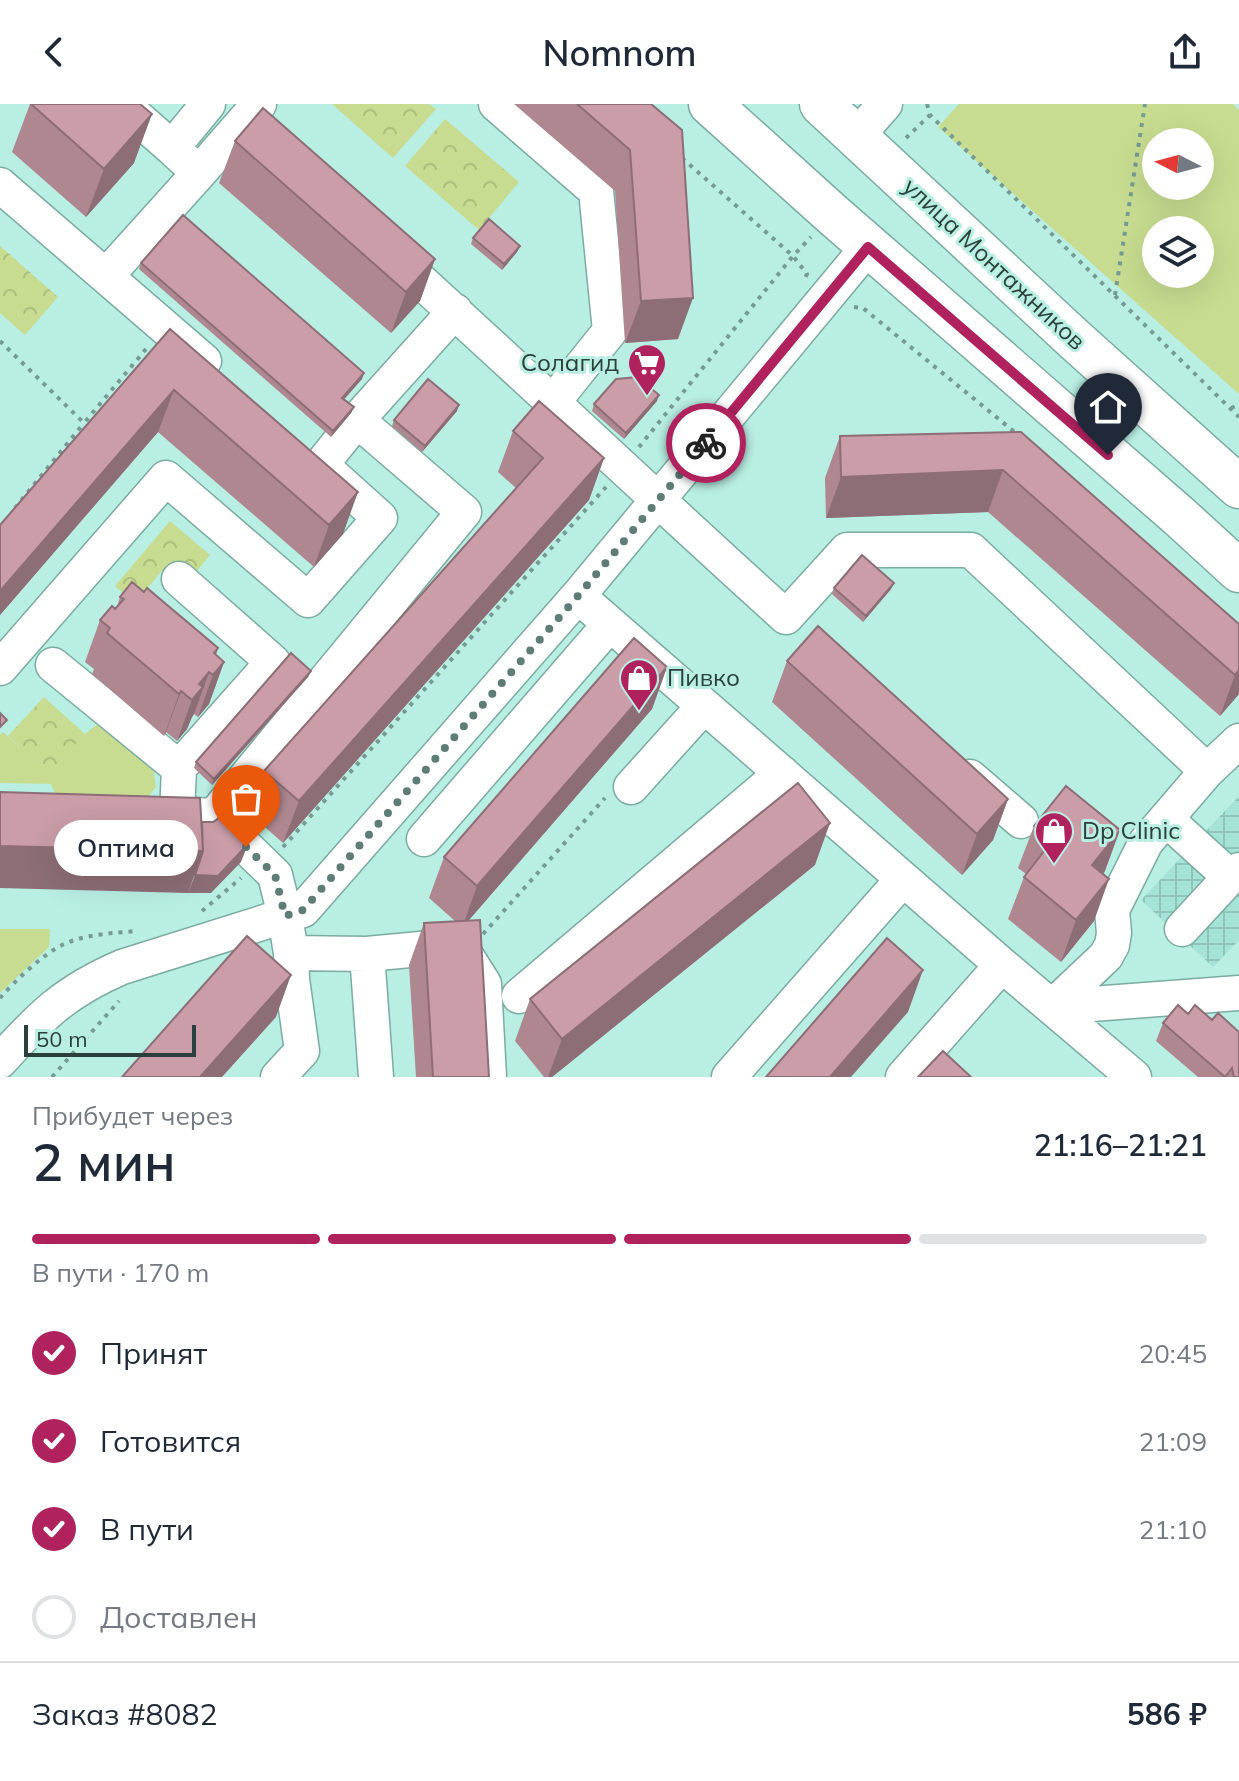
<!DOCTYPE html>
<html lang="ru">
<meta charset="utf-8">
<style>
:root{--surface:#fff;--page:#f6f6f7;--text:#1f2937;--muted:#747a83;--line:#e0e1e3;--accent:#af225e}
body{margin:0;font-family:Mulish,sans-serif;background:var(--page);color:var(--text);height:100vh;display:flex;flex-direction:column;font-size:30px;white-space:nowrap}
*{box-sizing:border-box;margin:0}
p{font-size:26px;color:var(--muted)}
.icon{flex:none;width:44px;height:44px;fill:none;stroke:currentColor;stroke-width:2;stroke-linecap:round;stroke-linejoin:round}
.map{position:relative;height:973px;overflow:hidden}
.drawer{display:flex;flex-direction:column;background:var(--surface);flex:1}
.drawer>*{flex:none}
.needle{width:52px;rotate:276deg}
.tools{position:absolute;left:1142px;top:24px;display:grid;gap:16px}
.tools a{display:grid;place-items:center;width:72px;height:72px;border-radius:50%;background:var(--surface);box-shadow:0 8px 32px #0002;font-size:40px}
.scale{position:absolute;left:24px;bottom:20px;width:172px;box-sizing:border-box;padding-left:8px;border:4px solid #2b403c;border-top:0;font-size:22px;line-height:28px;white-space:nowrap;color:#2b403c;-webkit-text-stroke:6px #b9eee3;paint-order:stroke}
.pin{position:absolute;display:grid;place-items:center;width:68px;height:68px;color:#fff;margin:-82px -34px;border-radius:50% 50% 50% 0;rotate:-45deg;box-shadow:0 0 8px #0007}
.pin .icon{rotate:45deg}
.courier{position:absolute;display:grid;place-items:center;width:80px;height:80px;margin:-40px;border:6px solid #af225e;border-radius:50%;background:#fff;color:#222;box-shadow:0 2px 10px #0007}
.bubble{position:absolute;height:56px;border-radius:28px;background:var(--surface);box-shadow:0 8px 32px #0002;font-size:26px;font-weight:600;line-height:56px;text-align:center}
.overview em{font-style:normal;font-weight:600}
.overview div{display:flex;flex-direction:column-reverse}
.overview{display:flex;align-items:center;justify-content:space-between;height:136px;padding:0 32px}
h1{font-size:52px;font-weight:600;line-height:60px}
.bar{display:grid;grid-template-columns:repeat(4,1fr);gap:12px 8px;align-content:center;height:96px;padding:0 32px}
.bar i{height:10px;border-radius:6px;background:var(--line)}
.bar .current{background:var(--accent)}
.bar p{grid-column:span 4}
.line{display:flex;align-items:center;gap:20px;padding:0 32px;border-top:2px solid var(--line)}
.line div{flex:1}
ol{padding:0 32px;list-style:none}
li{display:flex;align-items:center;gap:24px;height:88px}
li p{margin-inline-start:auto}
li .icon{padding:8px;border-radius:50%;background:var(--accent);color:#fff;stroke-width:4}
li:last-child{color:var(--muted)}
li i{width:44px;height:44px;border:4px solid var(--line);border-radius:50%}
header{display:flex;justify-content:space-between;align-items:center;height:104px;padding:0 32px;background:var(--surface);font-size:36px;font-weight:600}
.map>svg:first-child{display:block}
.industrial{fill:url(#industrial-grid)}
.grass{fill:#c7dc90;fill-rule:evenodd}
.forest{fill:url(#forest-crowns)}
.lines{fill:none;stroke-linecap:round;stroke-linejoin:round}
.minor-casing{stroke:#7aaca2;stroke-width:37}
.major-casing{stroke:#7aaca2;stroke-width:45}
.path{stroke:#759b93;stroke-width:4;stroke-dasharray:4 6;stroke-linecap:butt}
.minor{stroke:#fff;stroke-width:34}
.major{stroke:#fff;stroke-width:42}
.wall{fill:#ae8790}
.shaded-wall{fill:#8d6e76}
.building{fill:#ca9da8;stroke:#8d6e76;stroke-width:2}
.done{stroke:#5d7d76;stroke-width:8;stroke-dasharray:0 14.4}
.route{stroke:#af225e;stroke-width:10}
.labels{text-anchor:middle;stroke-width:6;stroke-linejoin:round;paint-order:stroke}
.street-label{font-size:24px;fill:#2b403c;stroke:#b9eee3}
.poi-label{font-size:24px;fill:#2b403c;stroke:#b9eee3;text-anchor:start}
</style>
<header><svg class="icon" aria-label="back" viewBox="0 0 24 24"><path d="M15 5l-7 7 7 7"/></svg>Nomnom<svg class="icon" aria-label="share" viewBox="0 0 24 24"><path d="M12 15V3M7 8l5-5 5 5M5 13v7h14v-7"/></svg></header>
<div class="map">
<svg width="1239" height="973" viewBox="0 0 1239 973">
<defs>
<pattern id="industrial-grid" width="8" height="8" patternUnits="userSpaceOnUse" patternTransform="scale(2)"><rect width="8" height="8" fill="#a5e3d7"/><path d="M0 4h8M4 0v8" fill="none" stroke="#8ec4b9"/></pattern>
<pattern id="forest-crowns" width="20" height="18" patternUnits="userSpaceOnUse" patternTransform="scale(2)"><rect width="20" height="18" fill="#c7dc90"/><path d="M2 6a3 3 0 1 1 6 0M12 15a3 3 0 1 1 6 0" fill="none" stroke="#abbe7d"/></pattern>
</defs>
<rect width="100%" height="100%" fill="#b9eee3"/>
<path class="industrial" d="M1239 692V836L1213 863 1141 796Z"/>
<path class="grass" d="M959 0H1233L1239 6V290L938 23ZM1200 38V82H1156V38ZM1200 126V170H1156V126Z
M99 619 153 663 156 683 143 699 59 698 51 680 0 679V631L3 628 48 669 85 630Z
M0 825H50L49 843 0 889Z"/>
<path class="forest" d="M332 0H429L436 5 393 54Z
M445 15 519 78 479 126 405 62Z
M0 142 58 193 25 231 0 209Z
M170 417 210 451 188 478 167 461 135 499 115 482Z
M44 593 85 630 48 670 8 632Z"/>
<g class="lines">
<g class="minor-casing">
<path id="minor" d="M122 0 172 44 208 0
M496 0 596 87 610 227 553 298
M856 33 885 0
M199 69 259 0
M0 81 204 257
M393 152C525 271 654 394 786 513L847 446H971L1207 667 1146 738 1112 806 1114 829 1112 841 1106 852 1052 903
M107 171 199 69 172 44
M179 475 273 558 179 664 177 710 214 712 275 771 285 812 291 849 292 875 302 947 278 973
M578 492 1002 861 1134 973
M53 561 179 664
M0 564 166 374 308 496 380 414 321 361 357 316 455 207
M1207 667 1239 637
M970 673 1021 717
M631 683 704 602
M214 712 464 408 357 316
M1166 715 1230 773 1239 766
M424 735 610 520
M1182 825 1230 773
M291 849 367 850 431 844 465 850 484 880 489 973
M367 850 376 973
M519 892 782 669
M1052 903 1239 889
M0 957C41 912 64 888 122 863L303 806 578 492 868 143
M729 973 903 775
M903 973 1002 861"/>
</g>
<g class="major-casing">
<path id="major" d="M710 0 832 110 1180 413 1239 467
M821 0 1074 235 1239 383"/>
</g>
<path class="path" d="M927 0 930 11 1239 313
M906 34 930 11
M682 54 793 152 807 170 805 174
M1115 191 1145 0
M854 203 863 204 1017 330
M0 237 84 319 146 245
M1231 304 1239 301
M639 343 793 152 811 133
M15 404 84 319
M283 743 606 383
M202 807 241 774
M483 830 605 694
M0 894C16 876 41 852 62 841 85 830 113 829 137 827
M52 973 119 897"/>
<use href="#minor" class="minor"/>
<use href="#major" class="major"/>
</g>
<path class="wall" d="M30 0H140L134 59 86 113 12 48Z
M514 0H651L678 235 625 239 615 87Z
M235 37 435 155 420 197 391 229 219 79Z
M473 134 520 142 517 148 502 166 471 140Z
M141 159 362 275 344 295 354 303 351 309 331 333 139 165Z
M170 225 343 430 314 463 158 328 0 511V421Z
M657 297 624 335 592 307 594 300Z
M457 307 422 348 392 322 394 316Z
M513 327 604 354 589 396 283 739 249 709 264 667 516 384 498 368Z
M1021 328 1239 520V590L1220 612 988 408 826 414 825 374 840 332Z
M834 484 891 485 863 518 832 490Z
M144 488 218 544 216 551 224 558 209 600 198 613 194 610 192 613 187 625 177 637 166 628 164 632 92 570 94 565 85 558 100 516 117 503 120 493Z
M787 557 1008 695 993 736 962 771 772 598Z
M667 563 652 605 468 817 489 973H416L409 861 424 819 455 817 429 794 444 753Z
M311 567 308 573 212 681 194 664 196 658Z
M1034 722 1105 767 1103 770 1094 817 1061 858 1008 815 1024 773 1026 770 1018 764Z
M815 761 552 973H544L515 937 530 895Z
M1188 910 1212 916 1239 973H1198L1156 937 1163 919Z"/>
<path class="shaded-wall" d="M152 10 134 59 86 113 104 65Z
M520 142 517 148 502 166 504 160Z
M435 155 420 197 391 229 406 188Z
M693 194 678 235 625 239 641 197Z
M364 269 362 275 340 300 342 294Z
M174 286 158 328 0 511V487Z
M659 291 657 297 624 335 626 329Z
M459 301 457 307 422 348 425 342Z
M354 303 351 309 331 333 333 327Z
M604 354 589 396 283 739 299 697Z
M1003 366 988 408 826 414 841 373Z
M358 388 343 430 314 463 329 421Z
M894 479 891 485 863 518 866 512Z
M218 544 194 610 192 613 187 625 177 637 192 596 214 549Z
M224 558 209 600 198 613 213 571Z
M667 563 652 605 462 824 477 782Z
M1239 566V590L1220 612 1235 571Z
M311 567 308 573 212 681 214 675Z
M181 587 166 628 164 632 179 590Z
M1008 695 993 736 962 771 977 730Z
M830 719 815 761 552 973H548L562 935Z
M1120 726 1105 767 1076 803 1092 761Z
M248 740 241 758 211 789H188L195 771Z
M0 742 203 747 188 789 0 784Z
M1109 775 1094 817 1061 858 1076 816Z
M923 866 908 908 851 973H830Z
M291 871 276 913 222 973H200Z"/>
<path class="building" d="M31 0H140L152 10 104 65Z
M577 0H651L682 26 693 194 641 197 630 46Z
M263 4 435 155 406 188 235 37Z
M183 111 364 269 342 294 354 303 333 327 141 159Z
M489 115 520 142 504 160 473 134Z
M170 225 358 388 329 421 174 286 0 487V421Z
M638 273 659 291 626 329 594 300 616 275Z
M428 275 459 301 425 342 394 316Z
M539 297 604 354 299 697 264 667 543 354 513 327Z
M1021 328 1239 520V566L1235 571 1003 366 841 373 840 332Z
M862 451 894 479 866 512 834 484Z
M132 478 144 488 147 484 218 544 214 549 224 558 213 571 209 568 199 580 203 583 192 596 181 587 179 590 107 529 110 524 100 516 112 502 115 505 124 495 120 493Z
M818 522 1008 695 977 730 787 557Z
M634 534 667 563 477 782 444 753Z
M291 549 311 567 214 675 196 658Z
M0 609 7 616 0 623Z
M798 679 830 719 562 935 530 895Z
M1066 682 1120 726 1092 761 1109 775 1076 816 1024 773 1052 737 1034 722Z
M0 688 200 694 203 747 0 742Z
M223 711 248 740 218 772 195 771 203 747 202 718H213Z
M480 816 489 973H433L424 819Z
M247 832 291 871 200 973H122Z
M887 834 923 866 830 973H766Z
M1178 901 1188 910 1195 901 1212 916 1218 909 1239 928V973H1234L1232 964 1225 973 1163 919Z
M943 947 971 973H918Z"/>
<g class="lines">
<path class="done" d="M246 743 275 771 285 812 303 806 578 492 706 339"/>
<path class="route" d="M706 339 868 143 1108 351"/>
</g>
<defs>
<g id="supermarket-pin" transform="scale(2)"><path d="M0 17L-7.5 6A9.5 9.5 0 1 1 7.5 6Z" fill="#af225e" stroke="#b9eee3"/><path d="M-6-5.5h2.5l.6 2H6L4.5 2H-2.5L-4.4-4H-6ZM-1.5 3.2a1.3 1.3 0 1 0 .1 0ZM3 3.2a1.3 1.3 0 1 0 .1 0Z" fill="#fff"/></g>
<g id="shop-pin" transform="scale(2)"><path d="M0 17L-7.5 6A9.5 9.5 0 1 1 7.5 6Z" fill="#af225e" stroke="#b9eee3"/><path d="M-5-2.5h2.3a2.7 3.5 0 0 1 5.4 0H5L5.5 6h-11ZM-1.5-2.5h3a1.5 2.3 0 0 0-3 0Z" fill="#fff"/></g>
</defs>
<g fill-rule="evenodd">
<use href="#supermarket-pin" x="647" y="259"/>
<use href="#shop-pin" x="639" y="574"/>
<use href="#shop-pin" x="1054" y="727"/>
</g>
<g class="labels">
<g class="street-label">
<text transform="translate(994 160) rotate(43)" y="8">улица Монтажников</text>
</g>
<g class="poi-label">
<text x="619" y="267" text-anchor="end">Солагид</text>
<text x="667" y="582">Пивко</text>
<text x="1082" y="735">Dp Clinic</text>
</g>
</g>
</svg>
<div class="tools">
<a><svg class="needle" viewBox="-14 -14 28 28"><path d="M0-13l5 13h-10z" fill="#e53935"/><path d="M0 13l5-13h-10z" fill="#747a83"/></svg></a>
<a><svg class="icon" aria-label="layers" viewBox="0 0 24 24"><path d="M12 4l9 5-9 5-9-5zM3 14l9 5 9-5"/></svg></a>
</div>
<div class="scale">50 m</div>
<div class="pin" style="left:246px;top:743px;background:#ea580c"><svg class="icon" aria-label="bag" viewBox="0 0 24 24"><path d="M5 8h14l-1 12H6zM9 8a3 3 0 0 1 6 0"/></svg></div>
<div class="pin" style="left:1108px;top:351px;background:#1f2937"><svg class="icon" aria-label="home" viewBox="0 0 24 24"><path d="M3 11l9-7 9 7M6 9v11h12V9"/></svg></div>
<div class="courier" style="left:706px;top:339px"><svg class="icon" aria-label="bike" viewBox="0 0 24 24"><circle cx="6" cy="16" r="4"/><circle cx="18" cy="16" r="4"/><path d="M6 16l4-8h5l3 8M10 8l3 8H6M13 5h3"/></svg></div>
<div class="bubble" style="left:54px;top:716px;width:144px">Оптима</div>
</div>
<section class="drawer">
<div class="overview"><div><h1>2 мин</h1><p>Прибудет через</p></div><em>21:16–21:21</em></div>
<div class="bar"><i class="current"></i><i class="current"></i><i class="current"></i><i></i><p>В пути · 170 m</p></div>
<ol>
<li><svg class="icon" aria-label="check" viewBox="0 0 24 24"><path d="M5 12l5 5 9-10"/></svg>Принят<p>20:45</p></li>
<li><svg class="icon" aria-label="check" viewBox="0 0 24 24"><path d="M5 12l5 5 9-10"/></svg>Готовится<p>21:09</p></li>
<li><svg class="icon" aria-label="check" viewBox="0 0 24 24"><path d="M5 12l5 5 9-10"/></svg>В пути<p>21:10</p></li>
<li><i></i>Доставлен</li>
</ol>
<div class="line" style="height:104px"><div>Заказ #8082</div><b>586 ₽</b></div>
</section>
